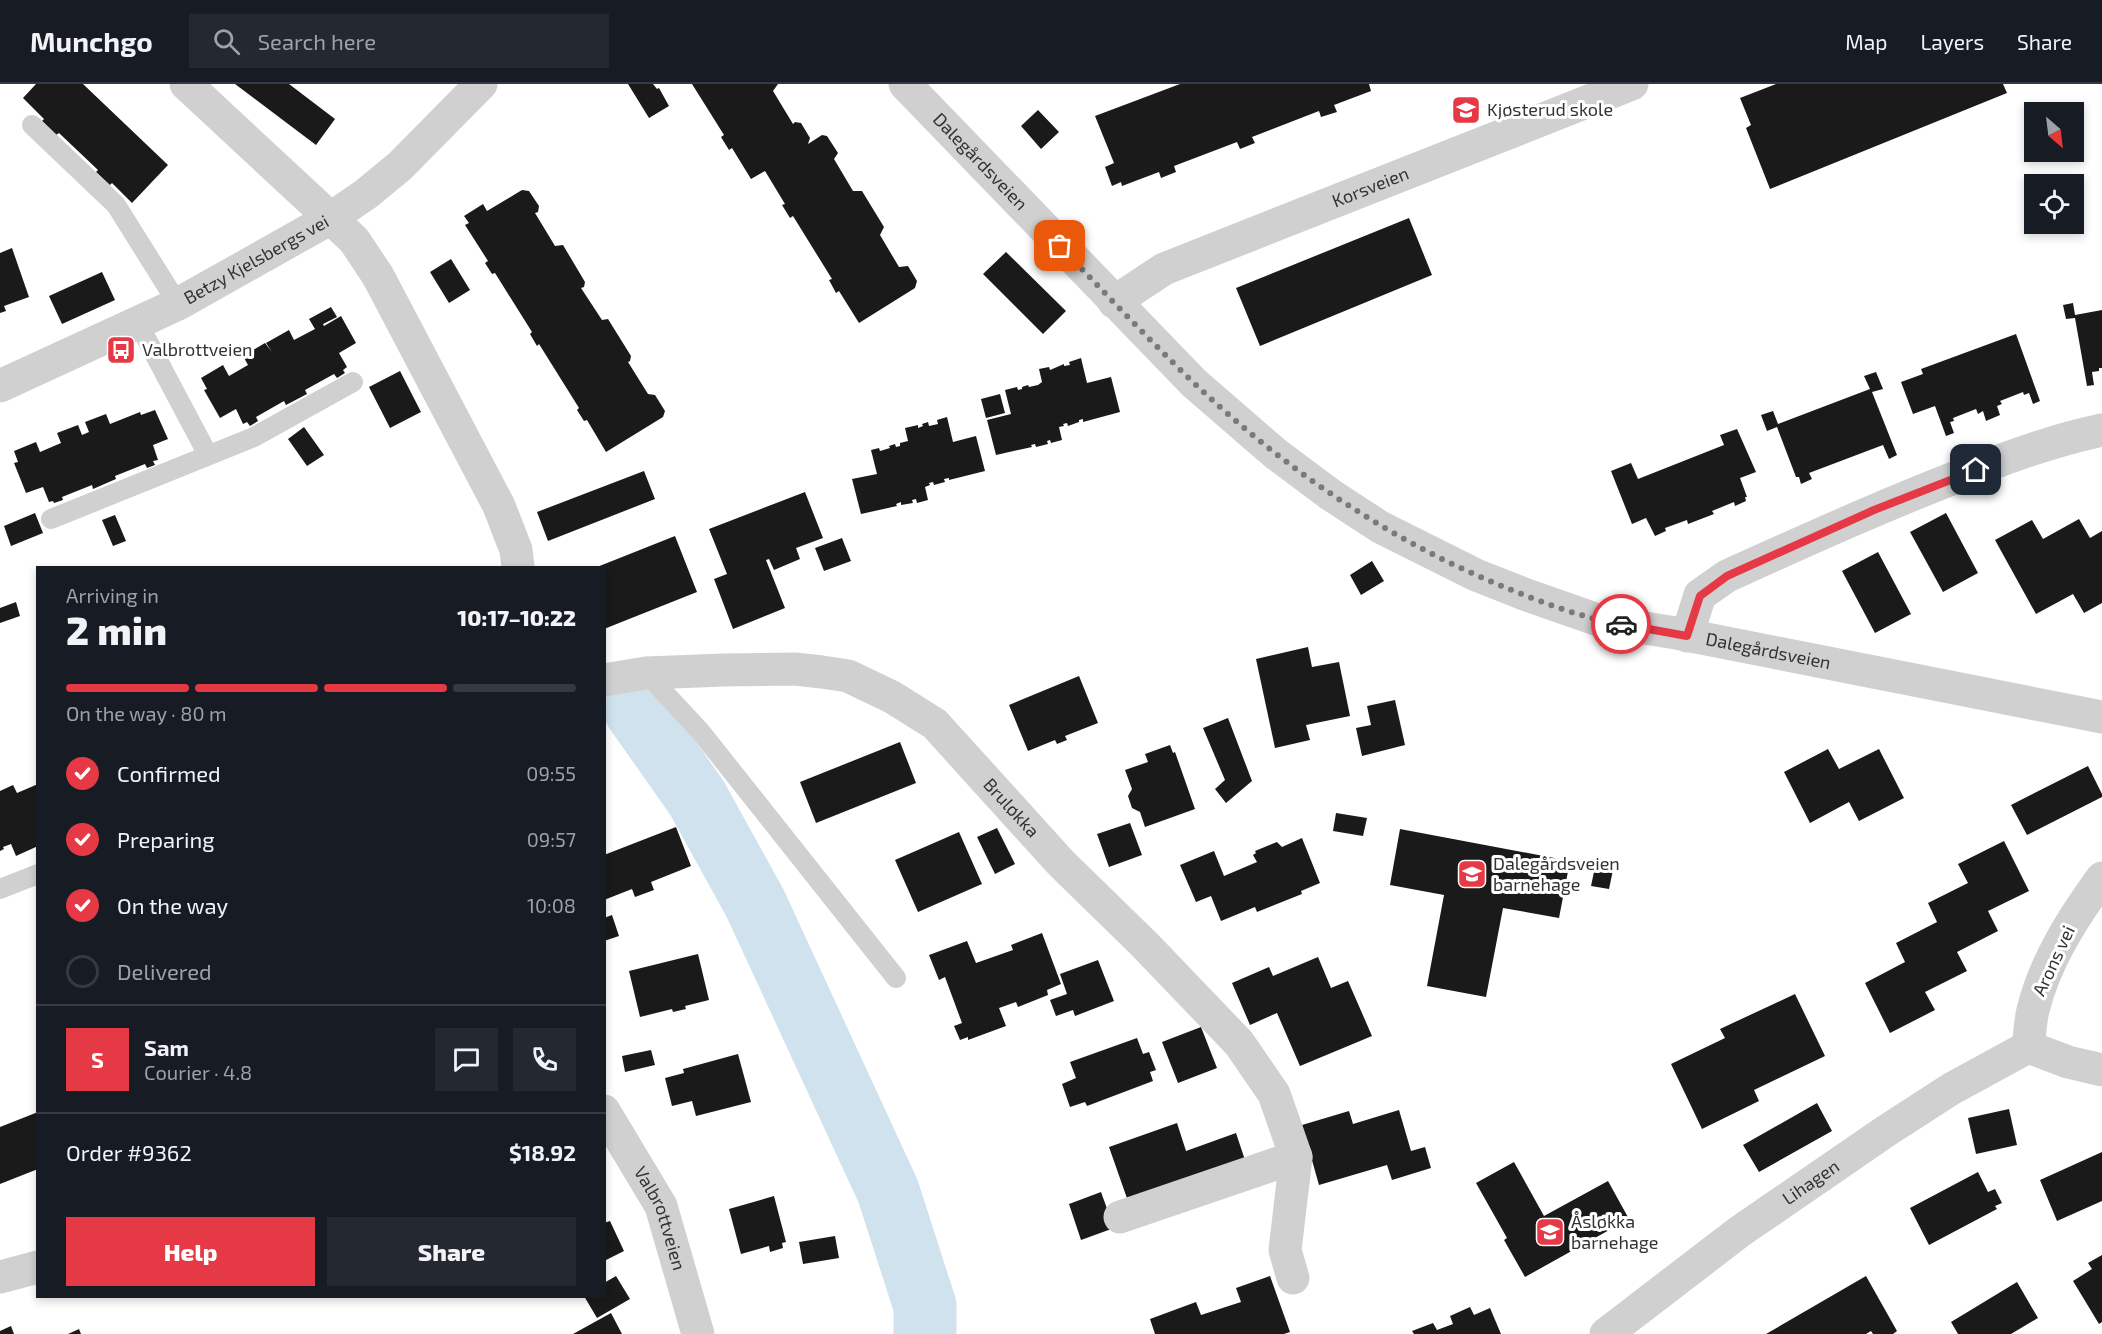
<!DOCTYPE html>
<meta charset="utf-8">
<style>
:root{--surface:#171b24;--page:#242831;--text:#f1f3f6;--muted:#9ea1a6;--line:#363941;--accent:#e63946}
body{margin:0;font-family:"Exo 2",sans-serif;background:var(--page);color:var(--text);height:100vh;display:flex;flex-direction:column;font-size:22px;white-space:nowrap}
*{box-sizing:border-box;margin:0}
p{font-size:20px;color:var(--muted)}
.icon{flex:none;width:33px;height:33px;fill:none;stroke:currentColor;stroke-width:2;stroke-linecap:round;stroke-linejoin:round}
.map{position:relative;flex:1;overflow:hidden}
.side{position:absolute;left:36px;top:482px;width:570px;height:732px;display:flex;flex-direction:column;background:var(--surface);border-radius:0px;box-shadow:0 3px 9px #0003}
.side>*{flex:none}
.needle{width:39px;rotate:152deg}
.fabs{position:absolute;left:2024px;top:18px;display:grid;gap:12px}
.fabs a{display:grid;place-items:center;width:60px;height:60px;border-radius:0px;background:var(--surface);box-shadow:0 3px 9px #0003;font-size:30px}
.pin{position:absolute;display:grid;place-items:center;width:51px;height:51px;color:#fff;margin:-26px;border-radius:12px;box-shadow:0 3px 9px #0006}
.courier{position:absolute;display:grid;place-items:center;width:60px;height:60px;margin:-30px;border:4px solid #e63946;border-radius:50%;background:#fff;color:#222;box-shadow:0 2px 8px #0007}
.summary em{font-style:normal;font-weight:800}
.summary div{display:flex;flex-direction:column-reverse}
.summary{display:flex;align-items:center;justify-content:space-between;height:102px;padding:0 30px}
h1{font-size:39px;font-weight:800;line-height:45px}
.bar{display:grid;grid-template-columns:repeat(4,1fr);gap:9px 6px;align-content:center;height:72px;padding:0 30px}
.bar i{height:8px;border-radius:4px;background:var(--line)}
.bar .on{background:var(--accent)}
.bar p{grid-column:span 4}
.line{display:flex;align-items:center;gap:15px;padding:0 30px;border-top:2px solid var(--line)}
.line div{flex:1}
.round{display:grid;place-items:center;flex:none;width:63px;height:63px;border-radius:0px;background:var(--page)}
ol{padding:0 30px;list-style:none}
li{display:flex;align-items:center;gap:18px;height:66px}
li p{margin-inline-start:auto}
li .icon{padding:6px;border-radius:50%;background:var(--accent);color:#fff;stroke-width:4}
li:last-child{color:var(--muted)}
li i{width:33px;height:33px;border:3px solid var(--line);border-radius:50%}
.action{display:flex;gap:12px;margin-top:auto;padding:12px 30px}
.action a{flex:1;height:69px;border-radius:0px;background:var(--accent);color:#fff;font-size:24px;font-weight:800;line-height:69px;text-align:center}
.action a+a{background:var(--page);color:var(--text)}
header{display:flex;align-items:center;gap:36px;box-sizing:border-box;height:84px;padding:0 30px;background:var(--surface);border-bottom:2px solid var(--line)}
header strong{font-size:28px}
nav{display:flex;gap:33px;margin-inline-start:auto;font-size:21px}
.search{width:420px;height:54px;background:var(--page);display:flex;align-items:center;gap:15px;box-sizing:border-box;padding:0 21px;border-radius:0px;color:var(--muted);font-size:22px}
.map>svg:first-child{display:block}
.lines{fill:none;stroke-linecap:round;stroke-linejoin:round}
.river{stroke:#cfe2ee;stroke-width:63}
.building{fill:#1a1a1a}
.service{stroke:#d0d0d0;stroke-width:20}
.minor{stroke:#d0d0d0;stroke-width:33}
.done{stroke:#7a7a7a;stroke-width:6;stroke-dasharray:0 10.8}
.route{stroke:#e63946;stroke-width:8}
.labels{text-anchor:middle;stroke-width:6;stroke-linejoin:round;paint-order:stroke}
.poi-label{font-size:18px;fill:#333;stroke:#fff;text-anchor:start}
.street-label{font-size:18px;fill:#333;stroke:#fff}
</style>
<header>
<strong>Munchgo</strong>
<div class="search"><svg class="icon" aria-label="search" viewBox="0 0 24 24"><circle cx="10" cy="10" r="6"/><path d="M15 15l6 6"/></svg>Search here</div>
<nav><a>Map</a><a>Layers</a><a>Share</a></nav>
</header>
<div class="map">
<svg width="2102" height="1250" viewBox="0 0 2102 1250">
<rect width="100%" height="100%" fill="#fff"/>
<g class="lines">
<path class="river" d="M635 626 697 714 755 819 888 1107 925 1222V1250"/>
</g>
<path class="building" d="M36 0H83L168 81 132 119 112 99 110 101 96 88 98 86 59 49 56 51 42 37 44 35 23 14Z
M235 0H289L335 35 316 61Z
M628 0H653L657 5 659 4 669 22 649 34Z
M692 0H778L773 7 793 40 795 38 801 39 810 54 808 60 822 51 827 52 838 69 834 75 853 107H862L884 143 880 151 899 183 908 182 917 197 915 204 859 239 839 207 836 209 829 196 832 195 793 132 790 134 782 121 785 120 765 87 751 95 732 64 729 66 721 53 724 51Z
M1180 0H1369L1371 7 1334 21 1337 28 1321 33 1319 27 1252 53 1255 59 1240 65 1237 58 1174 82 1176 88 1161 94 1159 88 1122 102 1121 98 1112 102 1105 83 1114 79 1095 32Z
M1776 0H2003L2007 9 1770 105 1746 44 1751 41 1740 14Z
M1038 26 1059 48 1041 65 1021 42Z
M522 106 529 107 539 122 538 128 535 129 555 162 563 161 585 198 584 203 581 204 602 236 608 235 631 272 630 277 628 278 648 310 655 311 665 327 663 333 606 368 587 336 584 337 577 326 579 324 539 260 537 262 530 250 532 248 495 189 492 190 485 179 488 177 465 141 469 139 464 132 483 120 487 127Z
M1409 134 1432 191 1260 262 1236 204Z
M12 164 29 213 4 222 6 227 0 229V169Z
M1006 168 1066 227 1043 250 983 190Z
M451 175 470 206 449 219 430 188Z
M102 188 115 216 62 240 49 212Z
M2073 219 2075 231 2102 226V284H2099V287L2092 288 2094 301 2087 302 2075 234 2066 235 2063 221Z
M331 223 337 233 323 240 324 242 341 232 356 259 339 269 347 283 343 286 345 289 337 294 334 290 305 306 307 310 286 321 284 317 256 333 258 337 250 342 247 338 243 340 236 325 220 334 204 306 207 305 201 294 223 281 229 292 248 281 243 272 265 259 272 268 266 259 289 246 294 256 315 245 309 235Z
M2016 250 2040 317 2033 320 2029 309 2024 311 2023 308 2000 317 2002 320 1997 322 2000 331 1986 337 1983 327 1978 330 1976 325 1953 334 1954 337 1950 338 1954 349 1946 352 1935 322 1913 330 1901 298 1923 290 1921 285Z
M1081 274 1087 299 1111 293 1120 328 1083 338V335L1079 336V338L1068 342 1067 339 1063 340 1064 342 1059 343 1062 356 1051 359 1050 356 1047 357 1048 360 1036 363 1035 360 1031 361 1032 363 996 371 987 336 1011 330 1005 306 1017 303 1018 306 1022 305V303L1028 301 1029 303 1038 301 1042 298 1039 285 1049 283 1050 286 1064 280V282L1070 281 1069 278Z
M400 287 421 328 390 344 369 303Z
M1876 288 1883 305 1872 308 1897 371 1889 375 1883 361 1809 389 1812 395 1801 400 1799 393H1796L1777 343 1767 347 1761 331 1773 327 1778 340 1870 305 1864 292Z
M1000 310 1005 329 986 334 981 315Z
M155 326 168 355 153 361 158 376 153 377 155 381 147 384 145 380 115 392 116 395 93 405 92 401 62 413 63 416 54 419 53 417 49 418 43 403 26 409 14 379 18 378 14 367 36 358 40 368 61 359 57 349 78 341 82 351 89 348 85 338 106 330 110 340 140 328 141 331Z
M947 333 953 358 976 352 985 387 949 396V394L944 395 945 398 934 401 933 398 929 399 930 401 925 403 928 416 917 419 916 415 912 416 913 419 901 421V418L896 420 897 422 861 430 852 395 877 390 871 366 879 364 880 367 890 364 889 362 895 360 896 363 900 362V359L908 357 905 344 918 341V344L923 342 922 340 928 338 929 342 938 340 937 336Z
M304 343 324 371 307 382 288 355Z
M1737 345 1756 388 1740 394 1747 413H1745L1746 417 1735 422 1734 418 1712 427 1714 430 1688 440 1687 436 1665 444 1666 447 1655 452 1646 434 1632 440 1611 387 1631 379 1638 395 1724 361 1720 351Z
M644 387 655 415 548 457 537 428Z
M805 408 823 454 796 464 800 475 774 486 769 475 766 476 785 524 733 545 714 495 727 490 709 445Z
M35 429 43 449 11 462 4 442Z
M1946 429 1978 489 1943 508 1910 448Z
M115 431 126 457 113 462 102 436Z
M2079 435 2090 454 2102 447V519L2084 529 2073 510 2036 530 1995 456 2032 436 2043 455Z
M675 452 697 508 604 545V483H597Z
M842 454 851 477 824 487 815 464Z
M1878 468 1911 530 1875 549 1842 487Z
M1372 477 1384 497 1361 511 1350 491Z
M16 518 20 532 0 539V524Z
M1308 563 1312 583 1339 578 1350 632 1306 641 1310 656 1275 664 1256 575Z
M1079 592 1098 639 1065 652 1067 656 1057 660 1055 656 1028 667 1009 621Z
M1395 616 1405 661 1362 672 1356 644 1371 641 1367 622Z
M1228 634 1252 697 1226 719 1215 705 1225 696 1203 644Z
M900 658 916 699 816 739 800 698Z
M1170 661 1173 669 1175 668 1195 725 1145 743 1140 728 1132 724 1128 712 1132 705 1125 686 1148 678 1145 670Z
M1828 665 1839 685 1879 665 1904 714 1859 737 1849 718 1810 739 1784 688Z
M2088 682 2102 710V713L2027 751 2011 721Z
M38 700V762L16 772 11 760 3 763 4 765 0 767V707L13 701 17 709Z
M1336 729 1367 734 1363 752 1333 747Z
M1130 739 1142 771 1109 783 1097 750Z
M676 743 691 782 651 798 654 806 635 813 632 805 604 816V771Z
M997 744 1015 780 995 790 977 753Z
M1400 745 1570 777 1559 834 1503 824 1486 913 1427 902 1444 811 1390 801Z
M959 748 982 800 918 828 895 776Z
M1302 754 1320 799 1301 807 1302 810 1257 828 1255 823 1221 837 1211 812 1196 818 1180 781 1214 767 1224 792 1257 778 1253 771 1256 769 1255 767 1277 758 1282 763Z
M2004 757 2029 807 1988 827 1998 847 1957 868 1967 887 1925 908 1935 926 1890 949 1865 899 1905 878 1896 859 1937 838 1928 819 1968 799 1958 780Z
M1595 783 1613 786 1609 805 1591 802Z
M612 831 619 852 604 857V834Z
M1042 849 1061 900 1047 906 1048 911 1018 923 1016 918 999 924 1006 942 968 956V953L960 956 954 942 962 939 945 893 939 896 929 871 967 857 976 879 1013 866 1011 861Z
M698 870 709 916 685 922 686 925 673 928 672 925 640 933 629 887Z
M1318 873 1331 904 1348 897 1372 952 1300 982 1277 929 1250 941 1232 899 1269 883 1273 892Z
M1098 876 1114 917 1075 932 1073 926 1056 932 1050 916 1067 910 1060 890Z
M1795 910 1825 972 1754 1006 1759 1017 1702 1045 1671 980 1725 954 1720 945Z
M1201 943 1217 984 1178 999 1162 958Z
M1137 954 1143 970 1149 968 1156 986 1150 988 1153 997 1087 1022 1085 1018 1070 1023 1062 1000 1076 994 1070 978Z
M651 966 655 981 625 988 622 972Z
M738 970 751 1018 696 1032 692 1017 672 1022 665 994 684 989 683 985Z
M1817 1019 1832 1047 1759 1088 1743 1061Z
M2009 1025 2017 1061 1976 1070 1968 1034Z
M1399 1026 1411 1067 1425 1063 1431 1084 1392 1096 1387 1081 1319 1101 1302 1041 1349 1027 1353 1040Z
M38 1028V1085L0 1100V1043Z
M1177 1039 1186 1067 1236 1049 1246 1079 1129 1120 1109 1063Z
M2102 1068V1117L2057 1137 2040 1096Z
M1514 1078 1544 1132 1608 1097 1629 1135 1525 1193 1504 1156 1507 1154 1476 1099Z
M1978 1088 1988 1108 1995 1105 2002 1119 1995 1122 1997 1125 1929 1161 1910 1124Z
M1101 1108 1114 1144 1081 1156 1069 1120Z
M774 1112 786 1158 782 1159 783 1164 770 1168 769 1162 741 1170 729 1125Z
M610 1137 624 1167 604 1177V1139Z
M835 1152 839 1174 803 1180 799 1158Z
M2102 1171V1238L2099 1240 2073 1197 2092 1185 2088 1179Z
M616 1192 630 1215 597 1234 584 1212H604V1199Z
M1270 1192 1290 1248 1284 1250H1155L1150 1235 1196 1218 1201 1231 1241 1218 1236 1204Z
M1866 1192 1897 1247 1893 1250H1873L1871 1247 1866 1250H1766Z
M2017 1198 2038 1234 2011 1250H1958L1951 1238Z
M1470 1223 1474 1231 1490 1224 1501 1250H1414L1412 1247 1433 1239 1437 1246 1453 1240 1450 1232Z
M611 1229 622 1250H573Z
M11 1242 14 1250H0V1247Z
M79 1245 81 1250H68Z"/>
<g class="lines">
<path class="service" d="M32 41 116 121 178 220
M138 239 208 371
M51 435 254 353 353 298
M646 589 700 647 896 894
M0 805 38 790"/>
<g class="minor">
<path d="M186 0 354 156 378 192 499 422 516 466 518 483"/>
<path id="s1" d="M905 0 1194 299 1276 370 1331 411 1380 443 1476 491 1524 510 1601 537 1676 549 2102 633"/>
<path id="s2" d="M1114 218 1164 185 1632 0"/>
<path id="s3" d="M0 302 178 220 331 134 366 110 400 82 481 0"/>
<path d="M1687 552 1700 511 1727 492C1807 456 1886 420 1967 389 2011 372 2055 356 2102 346"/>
<path id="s4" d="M604 596 646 589 724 586 795 585 822 588 848 592 892 613 935 640 1061 779 1145 861 1239 959 1274 1010 1296 1073 1285 1166 1293 1194"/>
<path d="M2102 794C2073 834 2045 877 2033 926 2030 938 2030 951 2028 963L2068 978 2102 986"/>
<path id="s5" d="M604 1027 661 1122 698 1250"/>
<path d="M1120 1133 1296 1073"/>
<path d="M0 1193 38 1183"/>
<path id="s6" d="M1606 1250 1739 1148 1886 1047 1951 1005 2028 963"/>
</g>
</g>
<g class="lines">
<path class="done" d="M1060 162C1104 208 1148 255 1194 299 1284 385 1389 456 1504 503 1542 518 1581 534 1621 540"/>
<path class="route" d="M1621 540 1687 552 1700 512 1727 492 1874 426 1976 386"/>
</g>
<defs>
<g id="school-square" transform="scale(1.5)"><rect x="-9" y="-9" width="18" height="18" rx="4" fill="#e63946" stroke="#fff"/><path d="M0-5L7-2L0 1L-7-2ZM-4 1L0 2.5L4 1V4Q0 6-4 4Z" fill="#fff"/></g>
<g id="bus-square" transform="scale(1.5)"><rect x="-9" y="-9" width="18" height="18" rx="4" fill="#e63946" stroke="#fff"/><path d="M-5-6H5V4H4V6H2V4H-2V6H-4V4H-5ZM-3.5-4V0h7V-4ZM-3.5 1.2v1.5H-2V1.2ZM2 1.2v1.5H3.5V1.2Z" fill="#fff"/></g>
</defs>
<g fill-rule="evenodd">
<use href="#school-square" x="1466" y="26"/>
<use href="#bus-square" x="121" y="266"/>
<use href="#school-square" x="1472" y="790"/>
<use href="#school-square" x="1550" y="1148"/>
</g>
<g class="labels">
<g class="poi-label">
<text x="1487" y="32">Kjøsterud skole</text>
<text x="142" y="272">Valbrottveien</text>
<text x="1493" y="786">Dalegårdsveien<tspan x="1493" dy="21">barnehage</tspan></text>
<text x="1571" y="1144">Åsløkka<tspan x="1571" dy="21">barnehage</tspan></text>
</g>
<g class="street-label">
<text dy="6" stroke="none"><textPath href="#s1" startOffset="108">Dalegårdsveien</textPath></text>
<text dy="6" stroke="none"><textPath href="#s2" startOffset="282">Korsveien</textPath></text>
<text dy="6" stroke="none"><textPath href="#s3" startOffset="286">Betzy Kjelsbergs vei</textPath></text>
<text dy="6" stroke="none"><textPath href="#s1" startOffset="1062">Dalegårdsveien</textPath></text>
<text dy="6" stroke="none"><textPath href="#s4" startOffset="458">Bruløkka</textPath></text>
<text transform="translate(2054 877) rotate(-65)" y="6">Arons vei</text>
<text dy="6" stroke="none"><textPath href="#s6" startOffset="255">Lihagen</textPath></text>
<text dy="6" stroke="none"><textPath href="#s5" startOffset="122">Valbrottveien</textPath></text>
</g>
</g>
</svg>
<div class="fabs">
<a><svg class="needle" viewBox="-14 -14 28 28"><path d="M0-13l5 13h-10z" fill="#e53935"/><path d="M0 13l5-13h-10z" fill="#9ea1a6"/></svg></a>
<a><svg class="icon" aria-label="locate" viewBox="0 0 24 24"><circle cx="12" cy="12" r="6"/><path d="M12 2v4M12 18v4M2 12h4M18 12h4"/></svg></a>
</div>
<div class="pin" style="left:1060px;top:162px;background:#ea580c"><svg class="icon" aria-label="bag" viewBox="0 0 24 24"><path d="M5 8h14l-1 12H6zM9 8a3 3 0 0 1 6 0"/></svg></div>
<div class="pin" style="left:1976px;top:386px;background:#1f2937"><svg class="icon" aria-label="home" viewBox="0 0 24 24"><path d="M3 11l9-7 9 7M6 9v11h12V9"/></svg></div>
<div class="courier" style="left:1621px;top:540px"><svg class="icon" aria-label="car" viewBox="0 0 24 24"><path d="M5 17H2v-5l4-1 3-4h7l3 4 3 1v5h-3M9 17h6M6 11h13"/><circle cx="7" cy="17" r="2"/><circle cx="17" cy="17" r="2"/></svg></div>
<section class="side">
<div class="summary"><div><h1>2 min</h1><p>Arriving in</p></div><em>10:17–10:22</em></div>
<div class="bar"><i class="on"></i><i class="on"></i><i class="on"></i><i></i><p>On the way · 80 m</p></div>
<ol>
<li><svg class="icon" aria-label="check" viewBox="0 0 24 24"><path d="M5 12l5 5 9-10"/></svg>Confirmed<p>09:55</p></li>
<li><svg class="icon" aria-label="check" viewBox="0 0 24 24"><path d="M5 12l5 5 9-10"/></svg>Preparing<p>09:57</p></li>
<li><svg class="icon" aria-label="check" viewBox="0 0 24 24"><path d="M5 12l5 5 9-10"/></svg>On the way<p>10:08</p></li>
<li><i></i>Delivered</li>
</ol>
<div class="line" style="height:108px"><b class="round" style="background:var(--accent);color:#fff">S</b><div><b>Sam</b><p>Courier · 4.8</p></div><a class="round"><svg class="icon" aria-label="chat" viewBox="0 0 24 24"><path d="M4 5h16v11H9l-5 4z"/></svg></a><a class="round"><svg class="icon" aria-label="phone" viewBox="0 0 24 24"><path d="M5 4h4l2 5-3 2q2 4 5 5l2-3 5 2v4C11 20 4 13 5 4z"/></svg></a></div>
<div class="line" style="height:78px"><div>Order #9362</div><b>$18.92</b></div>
<div class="action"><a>Help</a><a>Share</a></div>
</section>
</div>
